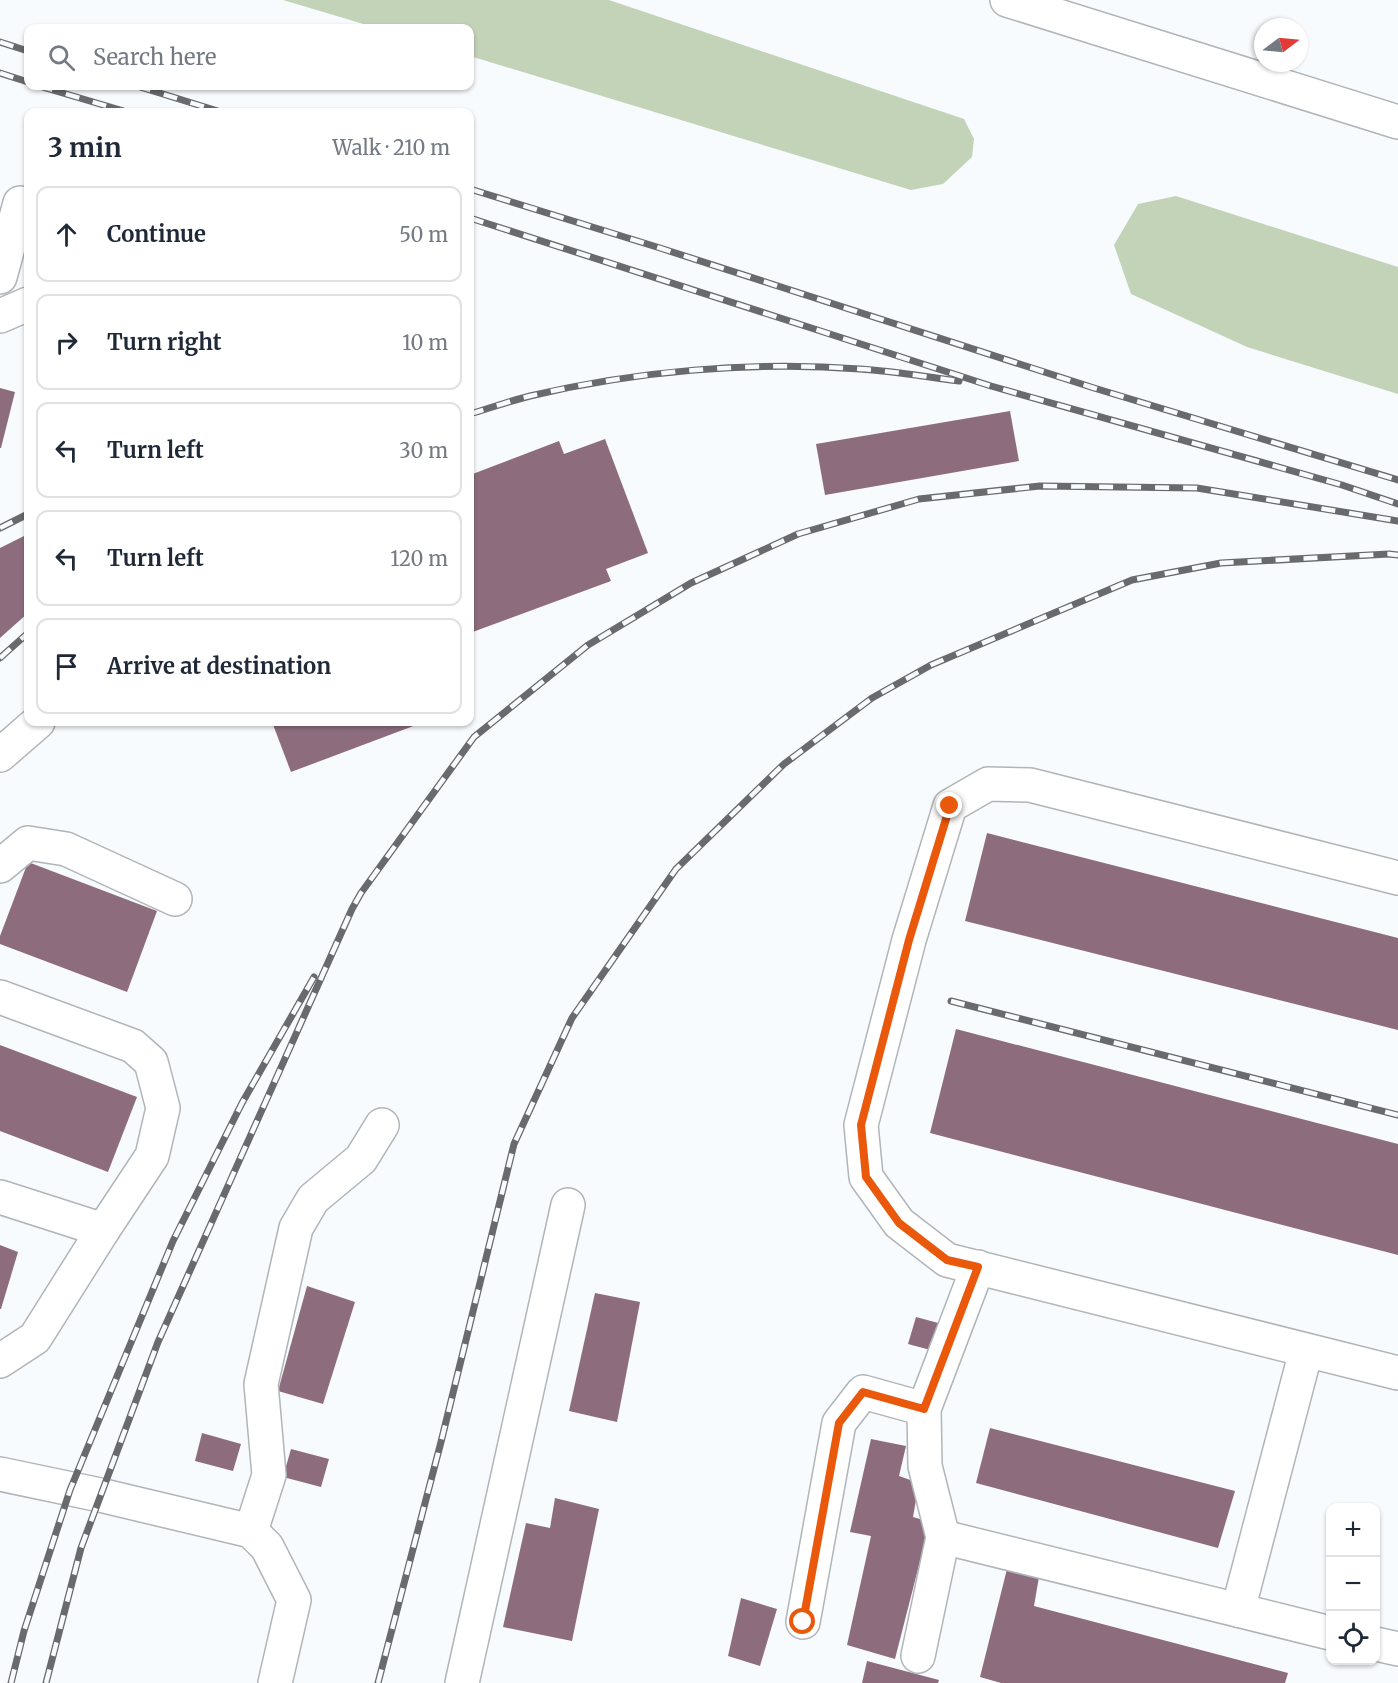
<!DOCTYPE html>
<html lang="en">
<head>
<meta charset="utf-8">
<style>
	:root { --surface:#fff; --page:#f2f2f3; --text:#1f2937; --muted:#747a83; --line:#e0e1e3 }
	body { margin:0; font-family:Merriweather,serif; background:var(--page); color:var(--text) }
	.controls { position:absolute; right:18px; bottom:18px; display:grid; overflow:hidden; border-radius:12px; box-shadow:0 2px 4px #0004 }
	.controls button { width:54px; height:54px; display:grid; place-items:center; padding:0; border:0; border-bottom:2px solid var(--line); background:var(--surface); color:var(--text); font:30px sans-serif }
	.compass { position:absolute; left:1254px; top:18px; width:54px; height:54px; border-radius:50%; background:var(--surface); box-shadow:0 2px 4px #0004; rotate:74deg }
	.stop { position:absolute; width:18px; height:18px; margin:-14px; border:4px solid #ea580c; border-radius:50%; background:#fff }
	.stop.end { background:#ea580c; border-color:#fff; box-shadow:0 2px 6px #0008 }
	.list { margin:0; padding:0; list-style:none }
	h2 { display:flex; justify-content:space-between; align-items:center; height:78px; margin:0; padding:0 24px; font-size:26px }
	h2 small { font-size:20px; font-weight:400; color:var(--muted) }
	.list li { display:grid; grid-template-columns:39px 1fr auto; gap:18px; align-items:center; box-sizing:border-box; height:96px; margin:0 12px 12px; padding:0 12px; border:2px solid var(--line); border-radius:12px }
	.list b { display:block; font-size:22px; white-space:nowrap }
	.list em { font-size:20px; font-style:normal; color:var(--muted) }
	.icon { flex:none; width:33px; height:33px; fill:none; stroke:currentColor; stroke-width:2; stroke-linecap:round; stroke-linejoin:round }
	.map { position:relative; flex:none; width:1398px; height:1683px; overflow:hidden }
	.search { position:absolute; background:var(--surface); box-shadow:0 2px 4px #0004; left:24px; top:24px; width:450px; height:66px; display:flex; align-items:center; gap:15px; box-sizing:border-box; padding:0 21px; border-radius:12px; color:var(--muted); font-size:22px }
	.panel { position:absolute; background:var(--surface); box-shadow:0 2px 4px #0004; left:24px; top:108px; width:450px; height:618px; border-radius:12px }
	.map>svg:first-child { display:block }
	.green { fill:#c3d3b8 }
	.building { fill:#8d6d7d }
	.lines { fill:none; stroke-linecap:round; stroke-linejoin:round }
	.minor-casing { stroke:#b0b5b9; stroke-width:36 }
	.minor { stroke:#fff; stroke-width:33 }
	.rail-casing { stroke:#686a6c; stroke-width:7 }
	.rail { stroke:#f8fbfe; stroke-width:4.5; stroke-dasharray:14; stroke-linecap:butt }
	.route { stroke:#ea580c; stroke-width:8 }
</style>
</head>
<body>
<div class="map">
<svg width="1398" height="1683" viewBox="0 0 1398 1683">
	<rect width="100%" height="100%" fill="#f8fbfe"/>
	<g class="green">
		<polygon points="283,0 609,0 964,119 974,139 972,157 943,184 911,190 470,56 470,28 377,28"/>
		<polygon points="1176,196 1398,267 1398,394 1247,347 1131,294 1114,245 1138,204"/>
	</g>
	<g class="building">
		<polygon points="0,388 15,392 1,448 0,448"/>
		<polygon points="1010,411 1019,461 825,495 816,444"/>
		<polygon points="605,439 648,553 606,569 611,581 470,633 470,475 559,441 564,454"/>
		<polygon points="28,534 28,613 0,638 0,548"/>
		<polygon points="272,722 424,722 291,772"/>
		<polygon points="987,833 1398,938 1398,1030 965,921"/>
		<polygon points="28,862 157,911 127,992 0,944 0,936"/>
		<polygon points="956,1029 1398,1144 1398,1255 930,1133"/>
		<polygon points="0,1045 137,1097 108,1172 0,1131"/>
		<polygon points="0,1245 18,1252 1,1309 0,1309"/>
		<polygon points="307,1286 355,1302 323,1404 278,1391"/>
		<polygon points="595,1293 640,1302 617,1422 569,1411"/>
		<polygon points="916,1317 942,1324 934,1351 908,1344"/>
		<polygon points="990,1428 1235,1491 1218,1548 976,1483"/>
		<polygon points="202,1433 241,1444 233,1471 195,1461"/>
		<polygon points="871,1439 906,1446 899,1476 919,1483 913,1517 930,1522 895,1659 847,1645 871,1536 850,1532"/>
		<polygon points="291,1449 329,1459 321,1487 283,1477"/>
		<polygon points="555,1498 599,1509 572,1641 503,1627 526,1523 550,1528"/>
		<polygon points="1009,1561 1040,1571 1034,1606 1288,1673 1285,1683 1001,1683 980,1677"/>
		<polygon points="741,1598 777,1609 760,1666 728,1656"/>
		<polygon points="867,1661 939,1680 938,1683 862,1683"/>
	</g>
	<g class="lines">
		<g class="minor-casing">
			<g id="minor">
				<polyline points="1007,0 1398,122"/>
				<polyline points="0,277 20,203"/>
				<polyline points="0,316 28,304"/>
				<polyline points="0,755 38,722"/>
				<polyline points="0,866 28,843 66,849 175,899"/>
				<polyline points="1398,878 1030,785 988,784 950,806 909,940 861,1125 866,1177 899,1223 947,1260 1398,1373"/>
				<polyline points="0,997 133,1046 151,1062 163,1108 152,1156 103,1230 35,1338 0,1361"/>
				<polyline points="0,1197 103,1230"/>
				<polyline points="0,1474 100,1495 251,1531 267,1547 294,1600 275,1683"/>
				<polyline points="251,1531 269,1475 261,1384 296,1228 313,1199 361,1159 382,1125"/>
				<polyline points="943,1537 1330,1633"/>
				<polyline points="1238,1610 1306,1351"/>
				<polyline points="803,1622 839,1423 863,1392 924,1409"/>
				<polyline points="1376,1644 1398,1649"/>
				<polyline points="918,1656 943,1537 925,1466 924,1409 978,1267"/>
				<polyline points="462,1683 568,1205"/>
			</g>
		</g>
		<use href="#minor" class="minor"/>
		<g class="rail-casing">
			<g id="rail">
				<polyline points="0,42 28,51"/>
				<polyline points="0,73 28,82"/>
				<polyline points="39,86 127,112"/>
				<polyline points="137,86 221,112"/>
				<polyline points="470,189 660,248 1094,388 1398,480"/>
				<polyline points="470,218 991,386 1342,485 1398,504"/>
				<path d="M470 414C490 408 510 401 530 396 636 371 751 361 860 369 893 371 926 377 959 381"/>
				<polyline points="0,528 28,514"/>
				<polyline points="0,658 28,633"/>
				<polyline points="951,1001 1398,1115"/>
				<polyline points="11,1683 24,1631 70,1490 173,1241 242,1103 314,977"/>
				<polyline points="46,1683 81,1548 158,1342 352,909 361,893 474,737 588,645 691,583 798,534 919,499 1040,486 1197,488 1398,521"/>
				<polyline points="378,1683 441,1442 514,1144 572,1018 676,869 784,764 872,698 931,665 1132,580 1221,563 1389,554 1398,555"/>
			</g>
		</g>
		<use href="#rail" class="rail"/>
	</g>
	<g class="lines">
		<polyline class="route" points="803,1622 839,1423 863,1392 924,1409 978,1267 947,1260 899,1223 866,1177 861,1125 909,940 950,806"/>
	</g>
</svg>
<div class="controls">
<button>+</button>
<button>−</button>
<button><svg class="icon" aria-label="locate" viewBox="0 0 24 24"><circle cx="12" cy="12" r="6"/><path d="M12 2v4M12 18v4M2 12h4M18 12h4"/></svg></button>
</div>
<svg class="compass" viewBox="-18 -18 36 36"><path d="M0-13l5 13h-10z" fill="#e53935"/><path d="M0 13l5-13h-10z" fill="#747a83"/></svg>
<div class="stop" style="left:803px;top:1622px"></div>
<div class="stop end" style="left:950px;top:806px"></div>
<div class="search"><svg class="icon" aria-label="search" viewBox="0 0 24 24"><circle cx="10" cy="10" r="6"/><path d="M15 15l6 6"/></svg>Search here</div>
<section class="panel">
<h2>3 min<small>Walk · 210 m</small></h2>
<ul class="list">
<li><svg class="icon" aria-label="ahead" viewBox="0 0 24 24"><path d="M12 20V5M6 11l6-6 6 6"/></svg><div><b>Continue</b></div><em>50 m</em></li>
<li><svg class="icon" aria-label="right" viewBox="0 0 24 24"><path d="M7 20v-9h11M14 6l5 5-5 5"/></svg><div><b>Turn right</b></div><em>10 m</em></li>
<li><svg class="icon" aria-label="left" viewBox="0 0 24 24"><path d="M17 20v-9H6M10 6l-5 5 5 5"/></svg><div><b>Turn left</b></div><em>30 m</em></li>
<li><svg class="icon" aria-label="left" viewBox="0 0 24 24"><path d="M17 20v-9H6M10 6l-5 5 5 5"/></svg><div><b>Turn left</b></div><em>120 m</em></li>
<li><svg class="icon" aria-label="arrive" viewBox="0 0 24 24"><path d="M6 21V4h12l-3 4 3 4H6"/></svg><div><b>Arrive at destination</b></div></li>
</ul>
</section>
</div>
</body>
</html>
